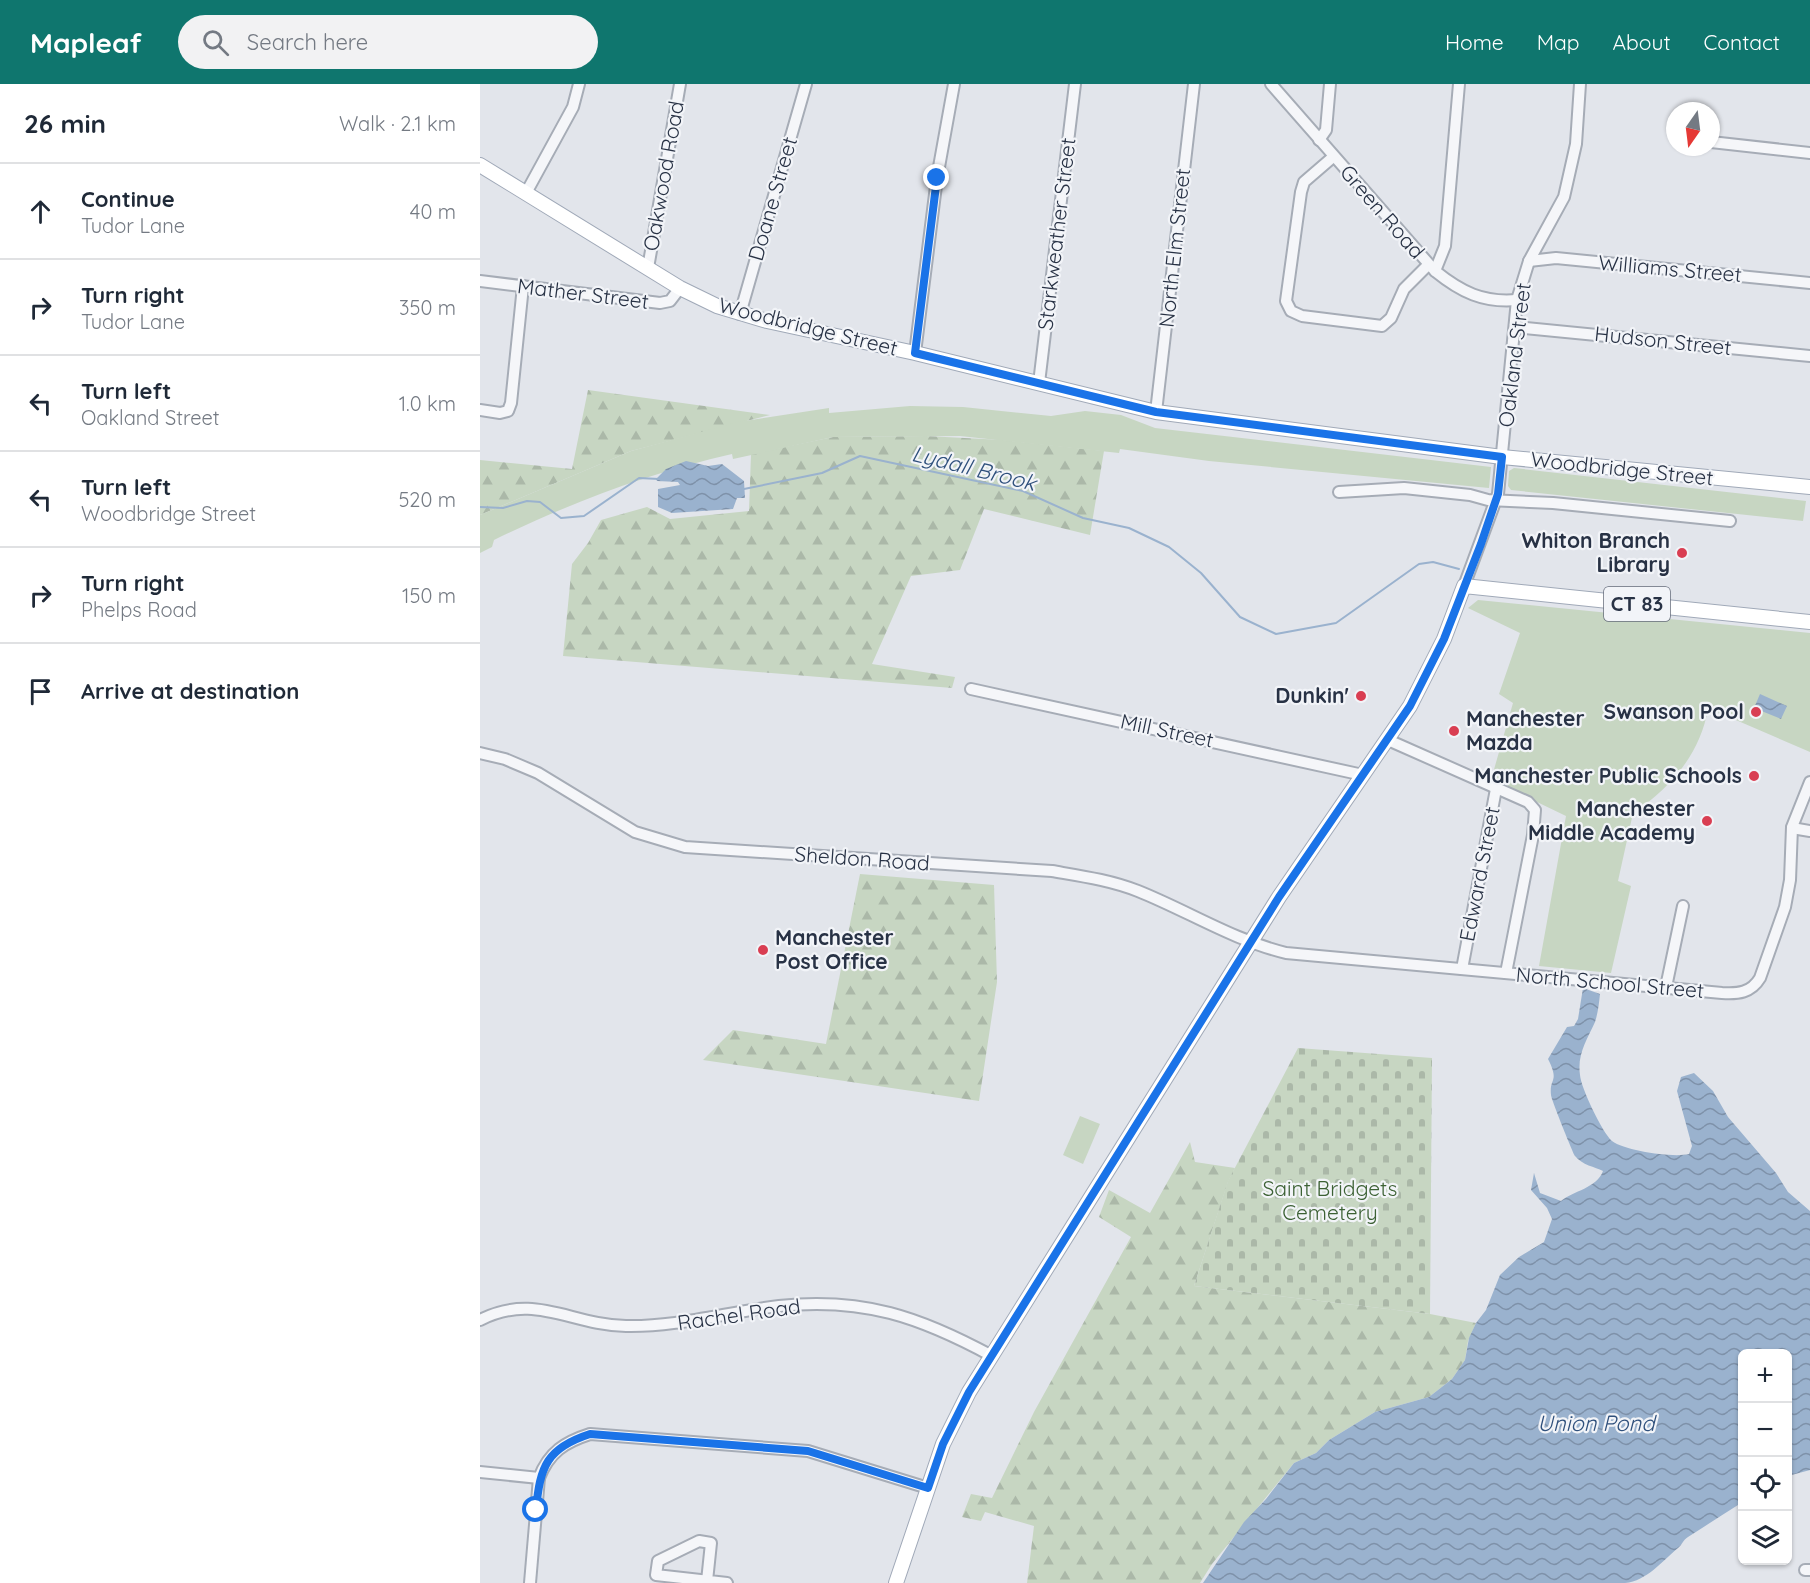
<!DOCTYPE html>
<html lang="en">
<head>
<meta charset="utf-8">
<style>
	:root { --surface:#fff; --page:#f2f2f3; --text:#1f2937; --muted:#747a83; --line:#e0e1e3; --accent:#0f766e }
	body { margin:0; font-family:Quicksand,sans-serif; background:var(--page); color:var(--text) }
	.controls { position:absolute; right:18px; bottom:18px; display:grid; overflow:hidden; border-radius:9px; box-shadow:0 2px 4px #0004 }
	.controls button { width:54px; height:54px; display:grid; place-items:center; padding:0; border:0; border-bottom:2px solid var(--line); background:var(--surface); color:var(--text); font:30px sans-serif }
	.compass { position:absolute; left:1186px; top:18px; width:54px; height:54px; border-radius:50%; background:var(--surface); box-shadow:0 2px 4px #0004; rotate:194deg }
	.stop { position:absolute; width:18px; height:18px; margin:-14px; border:4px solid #1a73e8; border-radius:50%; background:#fff }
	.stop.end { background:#1a73e8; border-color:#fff; box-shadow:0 2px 6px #0008 }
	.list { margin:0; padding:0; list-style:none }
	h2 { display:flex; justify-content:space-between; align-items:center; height:78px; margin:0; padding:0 24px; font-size:26px }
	h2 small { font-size:20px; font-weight:400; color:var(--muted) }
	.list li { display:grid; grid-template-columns:39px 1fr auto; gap:18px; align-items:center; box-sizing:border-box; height:96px; padding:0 24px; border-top:2px solid var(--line) }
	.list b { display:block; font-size:22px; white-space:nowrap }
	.list p { margin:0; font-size:20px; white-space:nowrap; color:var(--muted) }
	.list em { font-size:20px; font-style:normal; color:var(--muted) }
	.icon { flex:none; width:33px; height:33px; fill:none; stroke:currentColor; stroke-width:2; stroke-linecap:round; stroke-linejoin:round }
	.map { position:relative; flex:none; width:1330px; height:1499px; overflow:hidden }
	header { display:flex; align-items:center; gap:36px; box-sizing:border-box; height:84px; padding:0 30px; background:var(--accent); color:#fff }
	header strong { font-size:28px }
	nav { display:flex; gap:33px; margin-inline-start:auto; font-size:21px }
	.search { width:420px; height:54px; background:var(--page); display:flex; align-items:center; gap:15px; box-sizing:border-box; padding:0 21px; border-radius:33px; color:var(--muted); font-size:22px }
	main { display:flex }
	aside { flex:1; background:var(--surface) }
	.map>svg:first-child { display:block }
	.forest { fill:url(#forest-firs) }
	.cemetery { fill:url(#cemetery-stones) }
	.green { fill:#c7d6c2 }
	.water { fill:url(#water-waves) }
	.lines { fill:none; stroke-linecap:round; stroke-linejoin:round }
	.stream { stroke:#9ab2ce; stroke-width:2 }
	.minor-casing { stroke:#a6acb6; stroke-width:14 }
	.major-casing { stroke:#a0a9b8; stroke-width:16 }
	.minor { stroke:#f5f6f9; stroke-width:10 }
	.major { stroke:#fff; stroke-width:14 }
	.route { stroke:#1a73e8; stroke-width:8 }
	.poi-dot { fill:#d93e52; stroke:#f2f4f8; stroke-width:2 }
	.labels { text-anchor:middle; stroke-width:4.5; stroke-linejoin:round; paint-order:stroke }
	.shield { fill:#f2f4f8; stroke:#656c7b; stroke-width:1.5 }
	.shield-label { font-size:20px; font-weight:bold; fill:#283245 }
	.street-label { font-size:21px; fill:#283245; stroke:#f2f4f8 }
	.poi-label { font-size:21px; font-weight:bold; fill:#283245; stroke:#f2f4f8; text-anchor:end }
	.park-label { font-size:21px; fill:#3c6134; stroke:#f2f4f8 }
	.water-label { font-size:22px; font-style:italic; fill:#2f507c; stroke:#f2f4f8 }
</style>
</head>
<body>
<header>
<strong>Mapleaf</strong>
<div class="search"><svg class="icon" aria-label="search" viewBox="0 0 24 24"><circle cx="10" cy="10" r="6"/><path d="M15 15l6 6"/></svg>Search here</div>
<nav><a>Home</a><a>Map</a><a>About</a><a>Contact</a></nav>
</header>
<main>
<aside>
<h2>26 min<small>Walk · 2.1 km</small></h2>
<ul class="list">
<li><svg class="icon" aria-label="ahead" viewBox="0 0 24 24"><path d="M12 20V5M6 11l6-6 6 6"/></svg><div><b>Continue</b><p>Tudor Lane</p></div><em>40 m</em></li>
<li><svg class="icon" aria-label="right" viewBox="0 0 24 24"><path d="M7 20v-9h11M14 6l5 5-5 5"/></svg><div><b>Turn right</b><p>Tudor Lane</p></div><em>350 m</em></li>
<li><svg class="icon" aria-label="left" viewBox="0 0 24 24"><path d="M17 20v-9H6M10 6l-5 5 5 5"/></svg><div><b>Turn left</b><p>Oakland Street</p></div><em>1.0 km</em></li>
<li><svg class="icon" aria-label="left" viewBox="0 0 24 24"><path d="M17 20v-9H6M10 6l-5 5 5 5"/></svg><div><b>Turn left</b><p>Woodbridge Street</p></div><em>520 m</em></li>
<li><svg class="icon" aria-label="right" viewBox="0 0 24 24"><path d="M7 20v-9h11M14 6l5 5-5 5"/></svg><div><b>Turn right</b><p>Phelps Road</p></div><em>150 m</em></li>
<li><svg class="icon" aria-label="arrive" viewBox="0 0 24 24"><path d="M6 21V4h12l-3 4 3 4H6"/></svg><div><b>Arrive at destination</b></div></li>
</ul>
</aside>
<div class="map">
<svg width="1330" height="1499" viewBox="0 0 1330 1499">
	<defs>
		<pattern id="forest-firs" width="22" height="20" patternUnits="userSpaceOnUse" patternTransform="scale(1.5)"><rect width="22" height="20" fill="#c7d6c2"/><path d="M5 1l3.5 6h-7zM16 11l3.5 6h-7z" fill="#abb8a8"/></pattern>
		<pattern id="cemetery-stones" width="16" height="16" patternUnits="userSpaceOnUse" patternTransform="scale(1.5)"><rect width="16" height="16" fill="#c7d6c2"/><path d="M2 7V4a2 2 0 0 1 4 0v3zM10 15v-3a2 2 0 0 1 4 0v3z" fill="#abb8a8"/></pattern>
		<pattern id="water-waves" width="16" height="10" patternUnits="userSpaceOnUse" patternTransform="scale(1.5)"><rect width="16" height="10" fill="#9ab2ce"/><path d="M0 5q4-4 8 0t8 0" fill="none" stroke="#7e91a9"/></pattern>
	</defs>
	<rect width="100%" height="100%" fill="#e2e5eb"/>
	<g class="forest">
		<polygon points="108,306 290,331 151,367 0,431 0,376 92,385"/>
		<polygon points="446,352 523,356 624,367 610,451 504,425 480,486 431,492 392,580 475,593 472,604 83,572 92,480 108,459 121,436 167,423 190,435 269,427 271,370 353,353"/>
		<polygon points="380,790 514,801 517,898 499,1017 223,976 253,946 346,960"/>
		<polygon points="710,1058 715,1078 755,1084 748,1098 714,1202 950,1230 996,1239 988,1257 985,1276 972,1295 949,1313 895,1328 849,1356 836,1369 814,1379 732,1480 720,1499 547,1499 554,1442 505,1428 501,1437 482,1433 491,1410 512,1414 554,1328 651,1153 619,1133 629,1106 670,1129"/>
	</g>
	<polygon class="cemetery" points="818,964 952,974 950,1230 714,1202 748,1097"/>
	<g class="green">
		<path d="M430 322 483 323 571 332 605 327 641 331 675 344 1011 383 1009 404 729 377 640 365 639 369 480 352 353 353 253 375 252 370C169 389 90 419 14 456L12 463 0 469V431L151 367 258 338 349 324V329Z"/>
		<polygon points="1034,384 1326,417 1323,437 1031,406 1028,402 1029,387"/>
		<path d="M998 516 1330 549V668L1228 624C1221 669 1190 705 1153 729L1138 797 1151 802 1131 889 1059 882 1086 732 1011 696 1033 619 1019 610 1040 549 988 524Z"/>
		<polygon points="600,1032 620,1040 603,1080 583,1071"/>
	</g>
	<g class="water">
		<polygon points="206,377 228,382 242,380 264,397 265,414 257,414 253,425 192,429 178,423 178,405 200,401 198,398 177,397 176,395 186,385"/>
		<polygon points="1280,610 1307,622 1301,635 1274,624"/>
		<path d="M1103 904 1120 910C1119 919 1118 929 1115 938 1107 956 1097 970 1100 991 1101 1004 1122 1048 1132 1057 1145 1067 1194 1074 1209 1070L1212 1062 1197 1007 1201 993 1214 989 1233 1007 1248 1033 1296 1089 1308 1108 1330 1127V1386L1308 1392V1270H1262V1422L1258 1421C1241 1432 1225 1442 1208 1453 1203 1456 1202 1461 1198 1464 1182 1477 1167 1497 1145 1499H723L764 1438 786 1415 814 1379 836 1369 849 1356 895 1328 949 1313 972 1295 985 1276 989 1254 996 1239 1006 1226 1020 1191 1039 1173 1064 1158 1072 1135 1067 1124 1051 1106 1054 1089 1060 1109 1081 1117C1093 1107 1117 1104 1123 1087 1115 1083 1102 1081 1095 1072 1093 1069 1071 1015 1071 1011 1069 993 1080 999 1068 975L1087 943 1094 942 1098 935Z"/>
	</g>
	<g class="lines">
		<g class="stream">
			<polyline points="264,405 342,389 380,372 543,407 603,434 649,444 689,463 721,489 760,533 796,550 856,539 939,480 953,478 979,485"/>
			<polyline points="0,423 23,424 47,417 60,418 81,434 104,432 159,394 179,395"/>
		</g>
		<g class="minor-casing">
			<g id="minor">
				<path d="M791 0 955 187C981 208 1003 219 1037 216"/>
				<polyline points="839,56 846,46 850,0"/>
				<polyline points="1231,58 1330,69"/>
				<polyline points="853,73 824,98 821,108 806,217 811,227 822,232 902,242 911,234 924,205 948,181"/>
				<polyline points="46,109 93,23 99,0"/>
				<polyline points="1049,177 1076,174 1330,199"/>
				<polyline points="168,184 200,0"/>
				<polyline points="955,187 965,162 979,0"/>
				<polyline points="0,197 180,219 190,217 200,204"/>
				<polyline points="260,230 326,0"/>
				<polyline points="1035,243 1330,272"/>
				<polyline points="435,269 457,94 474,0"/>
				<polyline points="559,299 595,0"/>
				<polyline points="0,326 20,329 28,327 31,319 43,202"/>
				<polyline points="676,328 714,0"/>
				<polyline points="859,408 924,404 990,411 1008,416 1073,419 1250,437"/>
				<polyline points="984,502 1018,410 1037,216 1049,177 1084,113 1096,60 1100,0"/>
				<polyline points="491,605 883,691"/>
				<polyline points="908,656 1048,718 1055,726 1053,751 1026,889"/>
				<path d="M0 669 25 675 58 689 155 748 205 763 572 787C601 792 630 796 658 807 708 827 753 856 806 869L1242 909C1258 910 1271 909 1280 894L1305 823 1310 796 1312 743 1330 698"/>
				<polyline points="1312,744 1330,747"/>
				<polyline points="982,885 1016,705"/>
				<polyline points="1186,903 1203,822"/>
				<path d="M0 1236C55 1208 90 1241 146 1242 199 1243 247 1228 299 1222 383 1213 440 1233 512 1272"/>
				<path d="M0 1388 59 1394C69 1368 85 1358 110 1350L328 1367 448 1404"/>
				<polyline points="1325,1486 1330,1486"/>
				<polyline points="227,1497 231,1459 219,1457 178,1477 176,1491 247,1499"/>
				<polyline points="50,1499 59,1394"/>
			</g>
		</g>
		<g class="major-casing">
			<g id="major">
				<polyline points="0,81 200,204 237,222 287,237 435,269 676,328 1022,373 1330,403"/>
				<polyline points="416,1499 463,1360 489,1308 799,813 930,622 964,555 984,502 1330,538"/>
			</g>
		</g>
		<use href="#minor" class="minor"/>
		<use href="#major" class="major"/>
	</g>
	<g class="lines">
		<path class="route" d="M56 1426C60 1382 67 1364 110 1350L328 1367 448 1404 463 1360 489 1308 799 813 930 622 964 555 1001 460 1018 410 1022 373 676 328 435 269 457 94"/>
	</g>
	<g class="poi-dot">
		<circle cx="1202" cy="469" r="6"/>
		<circle cx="881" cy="612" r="6"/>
		<circle cx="1276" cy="628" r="6"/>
		<circle cx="974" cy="647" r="6"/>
		<circle cx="1274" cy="692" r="6"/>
		<circle cx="1227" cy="737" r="6"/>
		<circle cx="283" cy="866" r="6"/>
	</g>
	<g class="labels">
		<rect class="shield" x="1124" y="503" width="66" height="34" rx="4.5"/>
		<g class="shield-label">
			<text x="1157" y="527">CT 83</text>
		</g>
		<g class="street-label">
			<text transform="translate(184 92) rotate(-80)" y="7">Oakwood Road</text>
			<text transform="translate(293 115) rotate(-74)" y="7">Doane Street</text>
			<text transform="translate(902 128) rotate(49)" y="7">Green Road</text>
			<text transform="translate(577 150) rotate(-83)" y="7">Starkweather Street</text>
			<text transform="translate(695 164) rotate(-84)" y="7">North Elm Street</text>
			<text transform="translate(1190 185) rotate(5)" y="7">Williams Street</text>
			<text transform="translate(103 210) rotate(7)" y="7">Mather Street</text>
			<text transform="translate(328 243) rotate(14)" y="7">Woodbridge Street</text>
			<text transform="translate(1183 257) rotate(6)" y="7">Hudson Street</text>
			<text transform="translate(1035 271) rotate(-83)" y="7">Oakland Street</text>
			<text transform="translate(1142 385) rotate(6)" y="7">Woodbridge Street</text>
			<text transform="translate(687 647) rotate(12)" y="7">Mill Street</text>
			<text transform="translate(382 775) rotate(4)" y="7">Sheldon Road</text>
			<text transform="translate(1000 790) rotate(-79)" y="7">Edward Street</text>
			<text transform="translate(1130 899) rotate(5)" y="7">North School Street</text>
			<text transform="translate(259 1231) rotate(-8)" y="7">Rachel Road</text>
		</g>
		<g class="poi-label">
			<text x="1190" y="464">Whiton Branch<tspan x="1190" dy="24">Library</tspan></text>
			<text x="869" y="619">Dunkin'</text>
			<text x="1264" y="635">Swanson Pool</text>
			<text x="986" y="642" text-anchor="start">Manchester<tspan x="986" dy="24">Mazda</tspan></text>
			<text x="1262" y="699">Manchester Public Schools</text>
			<text x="1215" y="732">Manchester<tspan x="1215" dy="24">Middle Academy</tspan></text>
			<text x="295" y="861" text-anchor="start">Manchester<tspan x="295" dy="24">Post Office</tspan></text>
		</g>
		<g class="park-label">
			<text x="850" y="1112">Saint Bridgets<tspan x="850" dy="24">Cemetery</tspan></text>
		</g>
		<g class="water-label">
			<text transform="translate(494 384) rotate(14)" y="8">Lydall Brook</text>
			<text x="1116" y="1347">Union Pond</text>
		</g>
	</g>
</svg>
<div class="controls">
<button>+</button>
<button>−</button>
<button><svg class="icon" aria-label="locate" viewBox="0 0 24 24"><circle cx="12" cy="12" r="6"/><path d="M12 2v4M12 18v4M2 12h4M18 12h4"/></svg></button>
<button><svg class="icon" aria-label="layers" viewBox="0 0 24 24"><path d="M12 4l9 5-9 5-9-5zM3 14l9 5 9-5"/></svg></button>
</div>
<svg class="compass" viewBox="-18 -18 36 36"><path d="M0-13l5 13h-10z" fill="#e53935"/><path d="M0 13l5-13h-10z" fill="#747a83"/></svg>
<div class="stop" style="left:56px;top:1426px"></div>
<div class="stop end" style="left:457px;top:94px"></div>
</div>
</main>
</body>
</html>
